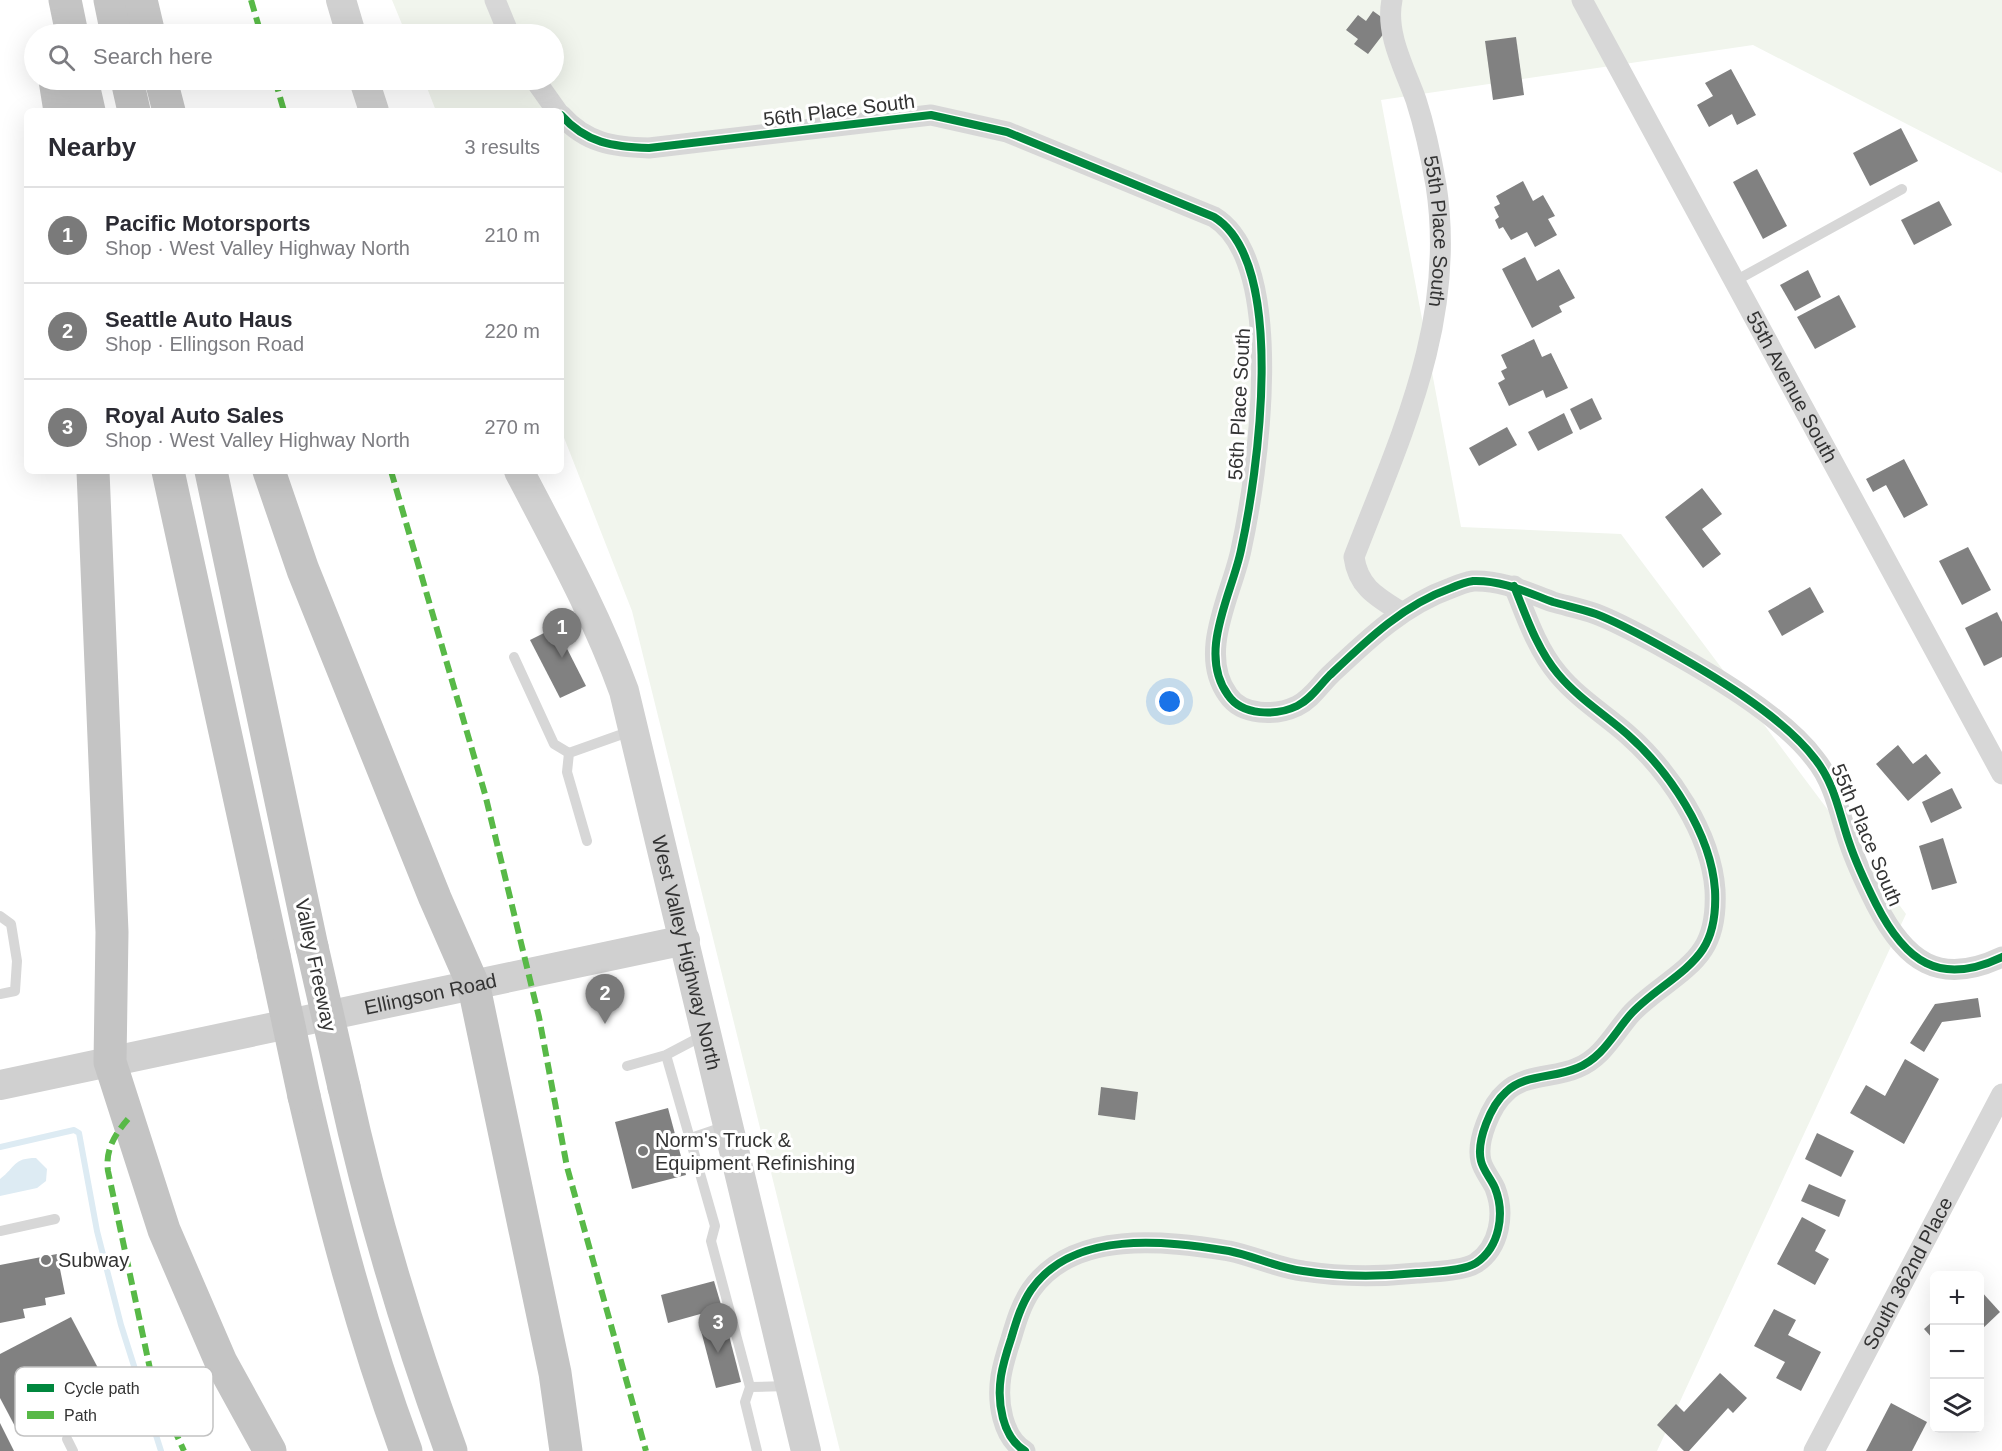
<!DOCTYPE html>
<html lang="en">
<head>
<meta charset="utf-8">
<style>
	:root { --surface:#fff; --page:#f2f2f3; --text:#2b2b33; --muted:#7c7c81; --line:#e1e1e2; --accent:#7a7a7a }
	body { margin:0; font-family:Helvetica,sans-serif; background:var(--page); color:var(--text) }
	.controls { position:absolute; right:18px; bottom:18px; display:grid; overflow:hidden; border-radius:9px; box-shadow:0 6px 24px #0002 }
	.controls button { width:54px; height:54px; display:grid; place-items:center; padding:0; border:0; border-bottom:2px solid var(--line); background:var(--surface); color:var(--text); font:30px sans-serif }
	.you { position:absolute; left:1170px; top:702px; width:21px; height:21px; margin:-15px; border:4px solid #fff; border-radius:50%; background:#1a73e8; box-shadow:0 0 0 9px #1a73e833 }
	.badge { display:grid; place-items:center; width:39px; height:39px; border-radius:50%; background:var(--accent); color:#fff; font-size:20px; font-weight:700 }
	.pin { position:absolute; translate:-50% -50px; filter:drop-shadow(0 2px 3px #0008) }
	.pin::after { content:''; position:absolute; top:32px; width:21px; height:18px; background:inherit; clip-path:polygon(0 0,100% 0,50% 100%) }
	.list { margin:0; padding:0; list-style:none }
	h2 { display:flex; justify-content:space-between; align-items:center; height:78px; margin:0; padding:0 24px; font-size:26px }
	h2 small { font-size:20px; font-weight:400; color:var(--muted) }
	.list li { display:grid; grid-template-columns:39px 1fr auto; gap:18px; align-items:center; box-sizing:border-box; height:96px; padding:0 24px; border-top:2px solid var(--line) }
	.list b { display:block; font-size:22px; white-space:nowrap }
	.list p { margin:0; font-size:20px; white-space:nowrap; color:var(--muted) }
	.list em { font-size:20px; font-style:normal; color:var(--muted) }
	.icon { flex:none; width:33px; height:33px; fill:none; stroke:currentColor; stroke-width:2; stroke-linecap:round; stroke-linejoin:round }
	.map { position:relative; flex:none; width:2002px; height:1451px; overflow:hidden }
	.search { position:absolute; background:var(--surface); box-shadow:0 6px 24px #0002; left:24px; top:24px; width:540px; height:66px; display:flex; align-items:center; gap:15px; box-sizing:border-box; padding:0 21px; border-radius:33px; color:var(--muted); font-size:22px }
	.panel { position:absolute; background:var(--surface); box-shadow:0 6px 24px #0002; left:24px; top:108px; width:540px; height:366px; border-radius:9px }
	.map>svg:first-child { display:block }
	.green { fill:#f1f5ed }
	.water { fill:#ddebf3 }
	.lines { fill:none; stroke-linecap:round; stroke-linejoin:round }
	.stream { stroke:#ddebf3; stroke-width:6 }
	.building { fill:#818181 }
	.lane { stroke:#d7d7d7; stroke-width:10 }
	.street { stroke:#d7d7d7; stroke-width:21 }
	.secondary { stroke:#d0d0d0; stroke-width:30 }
	.highway { stroke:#c4c4c4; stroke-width:33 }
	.highway-bridge { stroke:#c4c4c4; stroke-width:33 }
	.quiet { stroke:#58b947; stroke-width:6; stroke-dasharray:12 6; stroke-linecap:butt }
	.cycleway-casing { stroke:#fff; stroke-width:11 }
	.cycleway { stroke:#00873e; stroke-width:8 }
	.poi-dot { fill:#7a7a7a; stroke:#fff; stroke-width:2 }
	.labels { text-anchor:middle; stroke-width:6; stroke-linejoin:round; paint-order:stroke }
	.street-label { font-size:20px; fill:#333; stroke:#fff }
	.poi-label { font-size:20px; fill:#333; stroke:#fff; text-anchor:start }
	.key { fill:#fff; stroke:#c2c2c2; stroke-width:1.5 }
	.key-label { font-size:16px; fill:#333 }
</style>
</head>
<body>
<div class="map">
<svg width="2002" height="1451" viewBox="0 0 2002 1451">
	<rect width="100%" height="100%" fill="#fff"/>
	<polygon class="green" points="392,0 2002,0 2002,173 1753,45 1381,100 1461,527 1621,534 1906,914 1657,1451 840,1451 632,611 561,430 561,111 436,111 424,80 554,80 554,34 406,34"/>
	<path class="water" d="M36 1158 47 1169 46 1181 37 1188 0 1196V1179C16 1167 13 1158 36 1158Z"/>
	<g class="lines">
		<polyline class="stream" points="0,1147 74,1130 79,1133 97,1231 121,1325 161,1451"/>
	</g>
	<g class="building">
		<polygon points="1373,11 1391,24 1368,54 1354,44 1358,39 1346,30 1358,15 1366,21"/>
		<polygon points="1516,37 1524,95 1493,100 1485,41"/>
		<polygon points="1731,69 1756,115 1737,125 1732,114 1709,127 1697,105 1713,96 1705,83"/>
		<polygon points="1901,128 1918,161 1870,186 1853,153"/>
		<polygon points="1757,169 1787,226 1763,239 1733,182"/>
		<polygon points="1523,181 1533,201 1543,195 1555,216 1548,219 1557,235 1535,247 1527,232 1511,240 1503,227 1499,229 1495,220 1499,217 1494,207 1500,204 1496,196"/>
		<polygon points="1939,201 1952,225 1914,245 1901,220"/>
		<polygon points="1525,257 1537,281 1559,269 1575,298 1559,306 1562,312 1532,328 1502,269"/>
		<polygon points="1808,270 1821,297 1795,311 1780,285"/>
		<polygon points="1839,295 1856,327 1815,349 1797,317"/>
		<polygon points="1534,339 1542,357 1551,353 1568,388 1546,398 1543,390 1509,406 1498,383 1505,379 1501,371 1507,368 1501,355"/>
		<polygon points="1592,398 1602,419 1580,430 1570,409"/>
		<polygon points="1564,413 1573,433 1538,451 1528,432"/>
		<polygon points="1507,427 1517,445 1479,466 1469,448"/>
		<polygon points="1904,459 1928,505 1904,518 1886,485 1873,492 1866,479"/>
		<polygon points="1702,488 1722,514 1702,529 1721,554 1703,568 1665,517"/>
		<polygon points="1968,547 1991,590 1962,605 1939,561"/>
		<polygon points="1810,587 1824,612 1782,636 1768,611"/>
		<polygon points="1997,612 2002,622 2002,657 1984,666 1965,628"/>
		<polygon points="556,627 586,686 560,698 530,640"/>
		<polygon points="1898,745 1913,764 1926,754 1941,773 1908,801 1876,764"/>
		<polygon points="1952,788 1962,808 1931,823 1922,802"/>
		<polygon points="1943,838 1957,883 1932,890 1919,846"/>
		<polygon points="1978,998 1981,1017 1942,1022 1924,1052 1910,1043 1935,1004"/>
		<polygon points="1905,1059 1939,1079 1904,1144 1850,1113 1866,1085 1885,1096"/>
		<polygon points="1101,1087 1138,1092 1135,1120 1098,1115"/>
		<polygon points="668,1108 686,1175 632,1189 615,1122"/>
		<polygon points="1817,1133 1854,1151 1841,1177 1805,1159"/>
		<polygon points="1809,1184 1846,1200 1839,1217 1801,1201"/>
		<polygon points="1802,1217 1826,1230 1815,1251 1829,1259 1815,1285 1777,1264"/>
		<polygon points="57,1254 65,1294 45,1298 46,1305 23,1309 25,1318 0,1323 0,1265"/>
		<polygon points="714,1281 722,1308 668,1323 661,1295"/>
		<polygon points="1980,1290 2000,1312 1980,1331"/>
		<polygon points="1774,1309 1796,1320 1788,1335 1821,1352 1801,1391 1776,1378 1785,1362 1754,1346"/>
		<polygon points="71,1317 107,1385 18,1432 0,1398 0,1354"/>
		<polygon points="725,1320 741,1382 716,1388 700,1327"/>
		<polygon points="1934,1320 1934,1340 1924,1329"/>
		<polygon points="1720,1373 1747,1398 1733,1413 1728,1408 1689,1451 1684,1451 1657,1425 1676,1404 1684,1412"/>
		<polygon points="1891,1403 1927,1422 1912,1451 1866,1451"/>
		<polygon points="0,1423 14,1451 0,1451"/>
	</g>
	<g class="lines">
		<g class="lane">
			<polyline points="1735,281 1902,189"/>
			<polyline points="514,657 554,744 569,753"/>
			<polyline points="587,841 567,772 569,753 631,731"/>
			<polyline points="0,916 11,924 17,961 15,991 0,994"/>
			<polyline points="666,1055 715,1226 711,1241 750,1387 745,1402 757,1451"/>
			<polyline points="627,1066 666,1055 704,1035"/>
			<polyline points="691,1138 726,1126"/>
			<polyline points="0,1231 55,1219"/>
			<polyline points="750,1387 788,1386"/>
			<polyline points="67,1439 73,1451"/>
		</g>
		<g class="street">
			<polyline points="495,0 509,34"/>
			<path id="s1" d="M1392 0C1385 34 1405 69 1416 100 1425 128 1431 156 1436 185 1457 320 1401 435 1354 557 1358 587 1377 597 1401 612"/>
			<path id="s2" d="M1582 0 2002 774"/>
			<polyline points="535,80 557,111"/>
			<path d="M561 115C586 143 613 147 649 148L931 115 1007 132 1214 217C1289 263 1257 477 1241 550 1232 594 1197 653 1228 695 1242 716 1276 716 1297 706 1311 699 1319 686 1330 675 1367 640 1403 605 1451 588 1458 585 1466 582 1473 581 1502 580 1526 592 1553 602 1567 606 1582 609 1596 614 1617 622 1637 633 1657 644 1706 671 1782 715 1815 759 1835 784 1839 813 1849 842 1856 863 1866 884 1876 904 1905 961 1939 987 2002 957"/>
			<path d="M1025 1451C1002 1437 997 1402 1001 1376 1003 1364 1007 1351 1011 1339 1016 1322 1021 1305 1031 1290 1073 1229 1166 1241 1229 1251 1254 1256 1278 1268 1303 1271 1341 1277 1378 1277 1417 1273 1432 1272 1464 1271 1476 1263 1500 1247 1505 1213 1495 1188 1491 1179 1483 1170 1481 1161 1476 1141 1491 1105 1506 1092 1524 1074 1555 1078 1577 1068 1602 1058 1613 1035 1630 1015 1650 992 1687 974 1703 949 1714 932 1716 910 1715 890 1711 833 1669 771 1627 734 1604 714 1578 698 1558 674 1537 649 1526 616 1514 586"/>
			<path id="s3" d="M1814 1451 2002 1094"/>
		</g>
		<g class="secondary">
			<polyline points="341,0 351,34"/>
			<polyline points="364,80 374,111"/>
			<path id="s4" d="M519 471C557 544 596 614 624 691L806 1451"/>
			<path id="s5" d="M0 1085 685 940"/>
		</g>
		<g class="highway">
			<polyline points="65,0 72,34"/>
			<polyline points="110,0 117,34"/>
			<polyline points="141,0 149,34"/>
			<polyline points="55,80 60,111"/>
			<polyline points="82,80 89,111"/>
			<polyline points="127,80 134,111"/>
			<polyline points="161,80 169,111"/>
			<polyline points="93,471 112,932 110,1062 164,1230 221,1362 270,1451"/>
			<polyline points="168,471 274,956"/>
			<polyline points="211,471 312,947"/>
			<polyline points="269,471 303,570 435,898 474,987 555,1373 566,1451"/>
			<path d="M344 1087C371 1210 408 1333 451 1451"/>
			<path d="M304 1096C332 1217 363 1335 406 1451"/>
		</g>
		<g class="highway-bridge">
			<polyline points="312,947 344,1087"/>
			<polyline points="274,956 304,1096"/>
		</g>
		<g class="quiet">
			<polyline points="251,0 261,34"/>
			<polyline points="275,80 284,111"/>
			<polyline points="391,471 485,794 539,1017 567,1167 646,1451"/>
			<path d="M128 1119C115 1134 105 1150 108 1171L153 1383 184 1451"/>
		</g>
		<g class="cycleway-casing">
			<g id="cycleway">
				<path d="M561 115C586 143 613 147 649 148L931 115 1007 132 1214 217C1289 263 1257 477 1241 550 1232 594 1197 653 1228 695 1242 716 1276 716 1297 706 1311 699 1319 686 1330 675 1367 640 1403 605 1451 588 1458 585 1466 582 1473 581 1502 580 1526 592 1553 602 1567 606 1582 609 1596 614 1617 622 1637 633 1657 644 1706 671 1782 715 1815 759 1835 784 1839 813 1849 842 1856 863 1866 884 1876 904 1905 961 1939 987 2002 957"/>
				<path d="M1025 1451C1002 1437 997 1402 1001 1376 1003 1364 1007 1351 1011 1339 1016 1322 1021 1305 1031 1290 1073 1229 1166 1241 1229 1251 1254 1256 1278 1268 1303 1271 1341 1277 1378 1277 1417 1273 1432 1272 1464 1271 1476 1263 1500 1247 1505 1213 1495 1188 1491 1179 1483 1170 1481 1161 1476 1141 1491 1105 1506 1092 1524 1074 1555 1078 1577 1068 1602 1058 1613 1035 1630 1015 1650 992 1687 974 1703 949 1714 932 1716 910 1715 890 1711 833 1669 771 1627 734 1604 714 1578 698 1558 674 1537 649 1526 616 1514 586"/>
			</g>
		</g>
		<use href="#cycleway" class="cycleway"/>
	</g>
	<g class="poi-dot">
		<circle cx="643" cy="1151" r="6"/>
		<circle cx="46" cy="1260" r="6"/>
	</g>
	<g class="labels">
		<g class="street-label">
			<text transform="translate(839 110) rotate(-7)" y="7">56th Place South</text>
			<text dy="7" stroke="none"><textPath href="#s1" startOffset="238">55th Place South</textPath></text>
			<text dy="7" stroke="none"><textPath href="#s2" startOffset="440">55th Avenue South</textPath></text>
			<text transform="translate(1239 404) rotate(-87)" y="7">56th Place South</text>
			<text transform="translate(1867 835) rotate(67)" y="7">55th Place South</text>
			<text dy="7" stroke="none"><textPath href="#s4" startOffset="513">West Valley Highway North</textPath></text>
			<text transform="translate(316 965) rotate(78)" y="7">Valley Freeway</text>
			<text dy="7" stroke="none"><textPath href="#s5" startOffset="440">Ellingson Road</textPath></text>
			<text dy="7" stroke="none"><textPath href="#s3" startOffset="201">South 362nd Place</textPath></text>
		</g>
		<g class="poi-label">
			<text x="655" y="1147">Norm's Truck &amp;<tspan x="655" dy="23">Equipment Refinishing</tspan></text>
			<text x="58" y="1267">Subway</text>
		</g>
	</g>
	<rect x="15" y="1367" width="198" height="69" rx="9" class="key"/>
	<rect x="27" y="1384" width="27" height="8" fill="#00873e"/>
	<rect x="27" y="1411" width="27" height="8" fill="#58b947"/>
	<g class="key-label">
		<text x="64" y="1394">Cycle path</text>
		<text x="64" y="1421">Path</text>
	</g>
</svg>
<div class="controls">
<button>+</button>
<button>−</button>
<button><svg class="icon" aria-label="layers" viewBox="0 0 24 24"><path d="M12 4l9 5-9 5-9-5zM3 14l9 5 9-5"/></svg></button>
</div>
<div class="you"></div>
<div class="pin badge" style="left:562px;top:658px">1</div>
<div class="pin badge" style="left:605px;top:1024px">2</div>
<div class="pin badge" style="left:718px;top:1353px">3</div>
<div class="search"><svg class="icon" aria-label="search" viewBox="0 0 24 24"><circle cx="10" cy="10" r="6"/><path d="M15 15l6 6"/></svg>Search here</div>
<section class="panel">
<h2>Nearby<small>3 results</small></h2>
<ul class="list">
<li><span class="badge">1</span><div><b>Pacific Motorsports</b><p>Shop · West Valley Highway North</p></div><em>210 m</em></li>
<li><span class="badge">2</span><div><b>Seattle Auto Haus</b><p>Shop · Ellingson Road</p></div><em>220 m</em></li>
<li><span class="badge">3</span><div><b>Royal Auto Sales</b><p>Shop · West Valley Highway North</p></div><em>270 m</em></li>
</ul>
</section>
</div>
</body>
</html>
